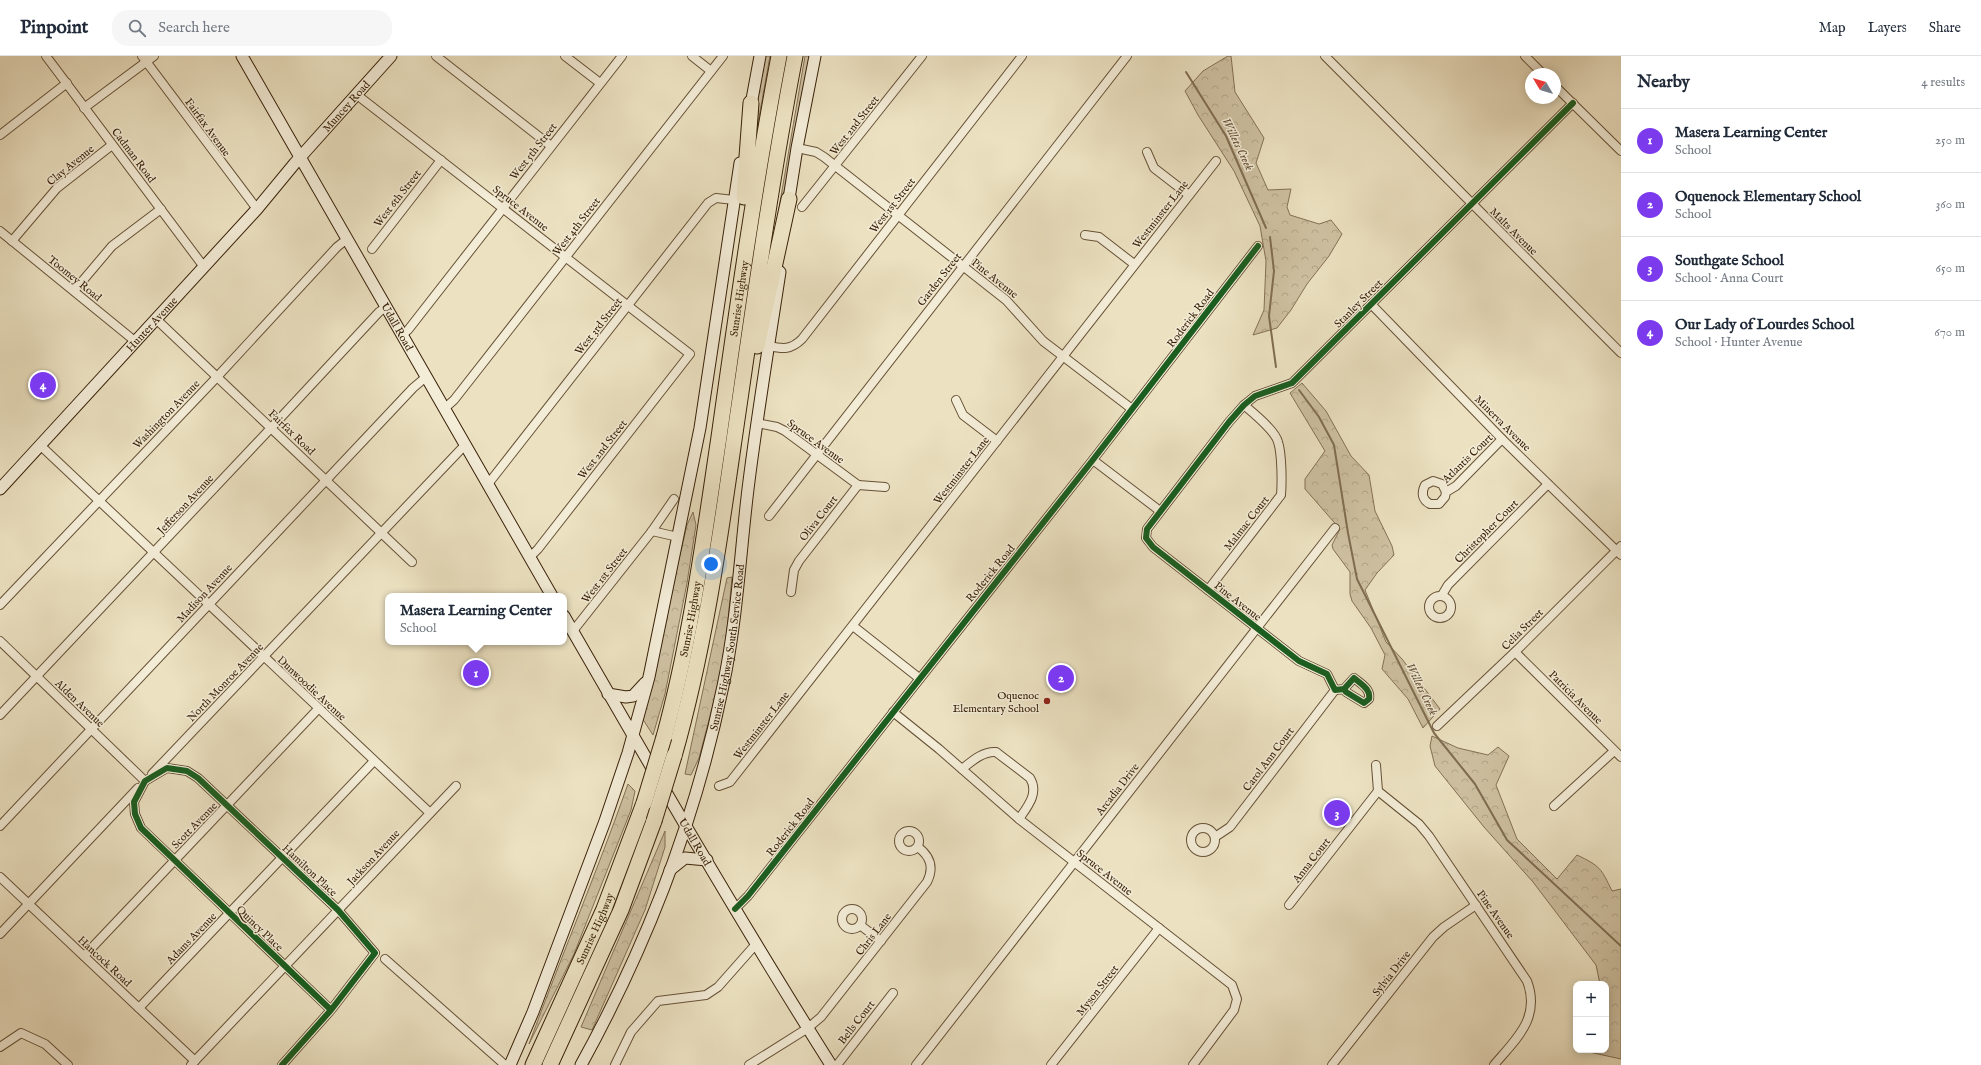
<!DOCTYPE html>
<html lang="en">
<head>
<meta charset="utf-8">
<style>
	:root { --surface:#fff; --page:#f6f6f7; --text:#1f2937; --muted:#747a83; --line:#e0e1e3; --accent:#7c3aed }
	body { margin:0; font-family:"IM FELL English",serif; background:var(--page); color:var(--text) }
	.controls { position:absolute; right:12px; bottom:12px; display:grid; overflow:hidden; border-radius:8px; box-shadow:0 2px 10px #0003 }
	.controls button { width:36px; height:36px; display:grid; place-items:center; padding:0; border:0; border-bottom:1px solid var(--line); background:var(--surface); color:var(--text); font:20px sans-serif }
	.compass { position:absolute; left:1525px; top:12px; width:36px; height:36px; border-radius:50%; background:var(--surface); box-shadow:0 2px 10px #0003; rotate:308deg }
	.you { position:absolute; left:711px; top:508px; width:14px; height:14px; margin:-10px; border:3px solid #fff; border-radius:50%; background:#1a73e8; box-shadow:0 0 0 6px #1a73e833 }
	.badge { display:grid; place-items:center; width:26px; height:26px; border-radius:50%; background:var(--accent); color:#fff; font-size:13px; font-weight:700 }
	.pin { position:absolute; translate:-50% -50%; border:2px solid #fff; box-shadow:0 1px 4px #0006 }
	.popup { position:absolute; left:385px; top:537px; width:182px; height:52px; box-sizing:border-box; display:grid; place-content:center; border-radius:8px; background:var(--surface); filter:drop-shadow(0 1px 3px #0005); font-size:13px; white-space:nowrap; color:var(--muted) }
	.popup b { font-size:15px; color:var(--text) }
	.popup::after { content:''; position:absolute; left:50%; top:100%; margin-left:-8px; border:8px solid transparent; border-top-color:var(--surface) }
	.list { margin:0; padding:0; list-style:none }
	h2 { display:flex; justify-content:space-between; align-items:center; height:52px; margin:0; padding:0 16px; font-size:17px }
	h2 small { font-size:13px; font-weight:400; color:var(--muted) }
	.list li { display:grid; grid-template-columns:26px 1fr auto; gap:12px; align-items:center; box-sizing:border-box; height:64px; padding:0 16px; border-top:1px solid var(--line) }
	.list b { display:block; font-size:15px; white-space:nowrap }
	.list p { margin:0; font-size:13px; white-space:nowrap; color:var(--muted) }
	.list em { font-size:13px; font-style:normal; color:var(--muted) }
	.icon { flex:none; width:22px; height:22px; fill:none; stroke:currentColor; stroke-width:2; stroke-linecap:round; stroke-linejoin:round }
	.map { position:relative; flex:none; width:1621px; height:1009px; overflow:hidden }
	header { display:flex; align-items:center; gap:24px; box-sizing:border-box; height:56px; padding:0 20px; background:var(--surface); border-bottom:1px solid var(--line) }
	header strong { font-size:19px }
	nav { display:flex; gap:22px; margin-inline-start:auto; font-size:14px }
	.search { width:280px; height:36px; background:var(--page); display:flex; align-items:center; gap:10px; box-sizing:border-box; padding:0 14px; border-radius:16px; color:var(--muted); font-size:15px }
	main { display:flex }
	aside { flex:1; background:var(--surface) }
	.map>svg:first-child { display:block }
	.grass { fill:url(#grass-tufts); stroke:#847155 }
	.forest { fill:url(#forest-crowns); stroke:#847155 }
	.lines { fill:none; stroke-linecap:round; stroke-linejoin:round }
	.stream { stroke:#806d52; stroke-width:2 }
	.street-casing { stroke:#665136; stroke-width:10 }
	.secondary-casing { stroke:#392108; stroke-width:13 }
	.highway-casing { stroke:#392108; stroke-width:17 }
	.street { stroke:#f3ecd7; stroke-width:8 }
	.secondary { stroke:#f3ecd7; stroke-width:11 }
	.highway { stroke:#ece2c2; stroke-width:15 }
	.highway-bridge-casing { stroke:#392108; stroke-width:17; stroke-linecap:butt }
	.highway-bridge { stroke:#ece2c2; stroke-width:15 }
	.cycleway-casing { stroke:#f3ecd7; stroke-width:8 }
	.cycleway { stroke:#1b5e20; stroke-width:6 }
	.poi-dot { fill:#8f2418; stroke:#f3ecd7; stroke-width:1.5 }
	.labels { text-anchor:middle; stroke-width:3; stroke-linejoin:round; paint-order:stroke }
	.street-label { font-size:11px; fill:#392108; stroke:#f3ecd7 }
	.poi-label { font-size:11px; fill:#392108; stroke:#f3ecd7; text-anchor:end }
	.water-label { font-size:12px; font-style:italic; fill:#624d33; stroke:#f3ecd7 }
</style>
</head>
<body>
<header>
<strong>Pinpoint</strong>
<div class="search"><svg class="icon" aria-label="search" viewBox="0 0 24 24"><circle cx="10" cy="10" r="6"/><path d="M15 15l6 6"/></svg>Search here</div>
<nav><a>Map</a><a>Layers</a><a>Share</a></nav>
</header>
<main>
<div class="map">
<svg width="1621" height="1009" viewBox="0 0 1621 1009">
	<defs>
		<pattern id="grass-tufts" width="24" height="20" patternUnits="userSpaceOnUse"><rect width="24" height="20" fill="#cec1a2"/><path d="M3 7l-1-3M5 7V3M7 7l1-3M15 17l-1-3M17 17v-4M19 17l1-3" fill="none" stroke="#b2a68a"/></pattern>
		<pattern id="forest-crowns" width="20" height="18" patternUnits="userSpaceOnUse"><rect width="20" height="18" fill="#cec1a2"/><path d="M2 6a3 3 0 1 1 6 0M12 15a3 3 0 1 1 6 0" fill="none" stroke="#b2a68a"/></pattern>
	</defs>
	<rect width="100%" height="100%" fill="#ece2c2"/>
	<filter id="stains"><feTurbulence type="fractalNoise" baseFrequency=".005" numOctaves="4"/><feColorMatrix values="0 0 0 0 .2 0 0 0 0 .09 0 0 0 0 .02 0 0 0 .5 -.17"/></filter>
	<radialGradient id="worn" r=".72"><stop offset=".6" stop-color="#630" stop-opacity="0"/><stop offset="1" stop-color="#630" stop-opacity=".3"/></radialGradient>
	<g class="grass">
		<polygon points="765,0 770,0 754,89 757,40"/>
		<polygon points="805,0 811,0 781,170 771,199"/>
	</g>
	<g class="forest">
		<polygon points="1228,0 1231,0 1235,36 1264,82 1256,107 1268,134 1291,133 1287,151 1290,159 1319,168 1331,164 1342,178 1329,200 1307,228 1291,254 1277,272 1253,279 1264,254 1266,205 1260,170 1234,115 1198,59 1185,35 1203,15"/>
		<polygon points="1302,327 1326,355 1351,400 1369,419 1375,455 1392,490 1394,499 1377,517 1365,534 1386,586 1402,603 1440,653 1423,672 1408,643 1382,613 1385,599 1371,572 1352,545 1350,538 1350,516 1333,493 1332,489 1340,473 1305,433 1305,423 1325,395 1290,337"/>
		<polygon points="693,456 696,469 687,527 665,638 653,679 642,662 687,469"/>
		<polygon points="732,521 724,607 699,702 691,719 685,718 727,522"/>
		<path d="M1432 680 1458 692 1488 699 1498 691 1509 700 1496 729 1517 783 1557 823 1577 799C1600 810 1601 812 1612 835L1621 833V1003L1580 994H1606V928H1600L1596 909 1533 826 1484 771 1435 710 1430 690Z"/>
		<path d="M628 728 635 735 631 754 574 898 529 988C561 901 597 816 628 728Z"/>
		<polygon points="665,775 665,791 645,854 592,974 581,971"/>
	</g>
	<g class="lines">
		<g class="stream">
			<polyline points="1186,16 1226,80 1266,172"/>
			<polyline points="1270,181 1274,215 1269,260 1276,311"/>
			<polyline points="1299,334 1319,361 1334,389 1348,477 1357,523 1434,677 1475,728 1507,784 1621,890"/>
		</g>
		<g class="street-casing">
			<g id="street">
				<polyline points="46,0 204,211"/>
				<polyline points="142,0 257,153"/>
				<polyline points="436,0 551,90"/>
				<polyline points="565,0 600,27"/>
				<polyline points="692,0 711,15"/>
				<polyline points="1325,0 1621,297"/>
				<polyline points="1525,0 1543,18"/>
				<polyline points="1555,30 1621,95"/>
				<polyline points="357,39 690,298 538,493 530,501"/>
				<polyline points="84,52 154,0"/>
				<polyline points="0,79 67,27"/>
				<polyline points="797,92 816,96 824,101 1006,244 1043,285 1132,353"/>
				<polyline points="1147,96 1154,112 1189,139"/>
				<polyline points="802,151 922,0"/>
				<polyline points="0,175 136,286"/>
				<polyline points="1085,179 1099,181 1134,208"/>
				<polyline points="12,185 57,132 112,89"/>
				<polyline points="372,193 441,104"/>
				<polyline points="74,235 112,190 161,153"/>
				<polyline points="1371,248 1502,383 1621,499"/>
				<polyline points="156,263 412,506"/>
				<polyline points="402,279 408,274 622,0"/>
				<path d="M769 290C783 293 791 294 802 283L1022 0"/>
				<polyline points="956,344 963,359 997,385"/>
				<polyline points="445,352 454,344 723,0"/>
				<polyline points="757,367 777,371 785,375 858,429"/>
				<polyline points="41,390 430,757"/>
				<polyline points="1093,404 1160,455"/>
				<polyline points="488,428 708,147 716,142 734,144"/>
				<polyline points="858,429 885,431"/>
				<path d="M1446 436 1442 428 1433 425 1425 429C1421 437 1422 444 1430 448H1439L1445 441 1446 436 1456 430 1502 383"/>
				<polyline points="769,460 1127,0"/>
				<polyline points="652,475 678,481"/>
				<path d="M1208 534 1281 439C1282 427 1282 398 1278 386 1275 374 1253 357 1244 349"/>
				<polyline points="791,536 794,514 799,505 858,429"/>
				<polyline points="1442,539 1448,529 1548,428"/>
				<circle cx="1440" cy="551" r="11"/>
				<polyline points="0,549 217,321 337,191 347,183"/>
				<polyline points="853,570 919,622"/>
				<polyline points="573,575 652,475 674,443"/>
				<polyline points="0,585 145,725"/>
				<polyline points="1515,596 1621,701"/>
				<path d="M1344 633 1354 622C1361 628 1371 633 1369 643L1364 647 1346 636 1344 633 1335 634 1327 618 1299 605 1153 491 1146 482 1147 473 1229 366 1244 349 1255 340 1292 327 1573 47"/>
				<polyline points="893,656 939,693 1019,763 1232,929 1237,943 1234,954 1193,1009"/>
				<polyline points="0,659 271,372 379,256 386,251"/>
				<polyline points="1437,670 1515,596 1621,490"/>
				<path d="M962 713C972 705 983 695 996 696L1030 722C1039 737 1028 750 1019 763"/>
				<polyline points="152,718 465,389"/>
				<polyline points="719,730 730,726 1216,105"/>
				<path d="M1378 735 1419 768 1429 780 1527 925C1541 962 1516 983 1494 1009"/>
				<polyline points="1554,750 1614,695"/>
				<polyline points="0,770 413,332 426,321"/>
				<circle cx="1203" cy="784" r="12"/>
				<circle cx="909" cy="785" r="10"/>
				<polyline points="1215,781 1230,771 1335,634"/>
				<polyline points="0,821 195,1005"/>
				<polyline points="1289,849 1378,735 1376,709"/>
				<polyline points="735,853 748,840 1092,405 1258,190"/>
				<circle cx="852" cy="863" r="10"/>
				<polyline points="860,869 881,885"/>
				<polyline points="0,878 138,732"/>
				<polyline points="84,900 318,653"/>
				<polyline points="385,903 505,1009"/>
				<polyline points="139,952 374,705"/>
				<polyline points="0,991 21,977 45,988 68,1009"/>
				<polyline points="191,1009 456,730"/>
				<polyline points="282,1009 331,954 375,897 338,854 198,722 187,715 167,712 145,725 134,746 135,758 141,772 331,954"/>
				<polyline points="615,1009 631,976 658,945 706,939 718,931 756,888"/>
				<path d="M749 1009 808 972 821 961 927 826C934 812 931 801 918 791"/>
				<polyline points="837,1009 893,937"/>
				<polyline points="916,1009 1335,472"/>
				<polyline points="1051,1009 1159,872"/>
				<polyline points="1332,1009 1433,881 1444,871 1476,849"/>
			</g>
		</g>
		<g class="secondary-casing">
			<g id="secondary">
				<path id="s1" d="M242 0 552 540"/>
				<polyline points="750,54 760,0"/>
				<polyline points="788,149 797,92 815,0"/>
				<path id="s2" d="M0 433 257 153 295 107 391 0"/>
				<path id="s3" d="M564 560C651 711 738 862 831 1009"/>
				<polyline points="608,638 626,641 633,640 645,627"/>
				<polyline points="670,814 685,802 707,804"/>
				<polyline points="510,1009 533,956 605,765 628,697 649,621 700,372 740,107"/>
				<path id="s4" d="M581 1009C646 891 696 762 723 630 737 565 740 499 748 433 757 360 769 288 780 216"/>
			</g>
		</g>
		<g class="highway-casing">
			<g id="highway">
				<polyline points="744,141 751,47"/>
				<polyline points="757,290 789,143"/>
				<path id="s5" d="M664 681C691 582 704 481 719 381 737 253 755 126 779 0"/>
				<path d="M674 700C703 598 718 496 733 391 752 261 770 130 795 0"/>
				<path id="s6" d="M533 1009 604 853 644 747"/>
				<polyline points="550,1009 621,854 654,765"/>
			</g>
		</g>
		<use href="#street" class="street"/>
		<use href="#secondary" class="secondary"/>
		<use href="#highway" class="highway"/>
		<g class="highway-bridge-casing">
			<g id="highway-bridge">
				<polyline points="644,747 664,681"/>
				<polyline points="654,765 674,700"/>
			</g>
		</g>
		<use href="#highway-bridge" class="highway-bridge"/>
		<g class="cycleway-casing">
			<g id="cycleway">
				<path d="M1344 633 1354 622C1361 628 1371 633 1369 643L1364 647 1346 636 1344 633 1335 634 1327 618 1299 605 1153 491 1146 482 1147 473 1229 366 1244 349 1255 340 1292 327 1573 47"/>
				<polyline points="735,853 748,840 1092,405 1258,190"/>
				<polyline points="282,1009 331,954 375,897 338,854 198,722 187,715 167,712 145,725 134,746 135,758 141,772 331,954"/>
			</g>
		</g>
		<use href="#cycleway" class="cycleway"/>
	</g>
	<circle class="poi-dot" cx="1047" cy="645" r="4"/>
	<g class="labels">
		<g class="street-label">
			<text dy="4" stroke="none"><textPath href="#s2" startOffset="516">Muncey Road</textPath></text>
			<text transform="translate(854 69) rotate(-52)" y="4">West 2nd Street</text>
			<text transform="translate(208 71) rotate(54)" y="4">Fairfax Avenue</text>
			<text transform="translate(533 95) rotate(-52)" y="4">West 5th Street</text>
			<text transform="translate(134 99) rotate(53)" y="4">Cadman Road</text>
			<text transform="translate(70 109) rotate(-39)" y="4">Clay Avenue</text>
			<text transform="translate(397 142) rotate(-52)" y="4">West 6th Street</text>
			<text transform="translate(892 149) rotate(-52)" y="4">West 1st Street</text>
			<text transform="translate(521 152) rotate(38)" y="4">Spruce Avenue</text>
			<text transform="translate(1160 158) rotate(-52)" y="4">Westminster Lane</text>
			<text transform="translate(576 170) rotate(-52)" y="4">West 4th Street</text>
			<text transform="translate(1514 175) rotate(45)" y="4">Malts Avenue</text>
			<text transform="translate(75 222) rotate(39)" y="4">Toomey Road</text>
			<text transform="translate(995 222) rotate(39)" y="4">Pine Avenue</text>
			<text transform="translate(939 223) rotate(-52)" y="4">Garden Street</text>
			<text dy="4" stroke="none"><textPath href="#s5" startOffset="445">Sunrise Highway</textPath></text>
			<text transform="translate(1358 247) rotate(-45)" y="4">Stanley Street</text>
			<text transform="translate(1190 262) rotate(-53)" y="4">Roderick Road</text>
			<text dy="4" stroke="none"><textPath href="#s2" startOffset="224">Hunter Avenue</textPath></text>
			<text dy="4" stroke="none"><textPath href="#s1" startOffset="312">Udall Road</textPath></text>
			<text transform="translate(598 270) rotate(-52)" y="4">West 3rd Street</text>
			<text transform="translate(166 358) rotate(-46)" y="4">Washington Avenue</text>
			<text transform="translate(1503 367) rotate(45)" y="4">Minerva Avenue</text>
			<text transform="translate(292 376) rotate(44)" y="4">Fairfax Road</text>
			<text transform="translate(816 385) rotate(36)" y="4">Spruce Avenue</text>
			<text transform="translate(602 393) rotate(-52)" y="4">West 2nd Street</text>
			<text transform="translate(1467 402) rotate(-44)" y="4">Atlantis Court</text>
			<text transform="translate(961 414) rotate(-52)" y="4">Westminster Lane</text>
			<text transform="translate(185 448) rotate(-47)" y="4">Jefferson Avenue</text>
			<text transform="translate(818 462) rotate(-52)" y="4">Oliva Court</text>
			<text transform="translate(1246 467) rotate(-52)" y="4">Malmac Court</text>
			<text transform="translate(1486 475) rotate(-45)" y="4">Christopher Court</text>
			<text transform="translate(990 517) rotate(-51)" y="4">Roderick Road</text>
			<text transform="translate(604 519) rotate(-52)" y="4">West 1st Street</text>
			<text transform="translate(204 537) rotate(-47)" y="4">Madison Avenue</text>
			<text transform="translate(1238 545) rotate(38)" y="4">Pine Avenue</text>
			<text dy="4" stroke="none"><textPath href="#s5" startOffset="121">Sunrise Highway</textPath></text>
			<text transform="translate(1522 573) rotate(-45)" y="4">Celia Street</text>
			<text dy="4" stroke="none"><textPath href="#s4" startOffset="445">Sunrise Highway South Service Road</textPath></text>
			<text transform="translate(225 626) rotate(-46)" y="4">North Monroe Avenue</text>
			<text transform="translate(312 632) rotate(43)" y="4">Dunwoodie Avenue</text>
			<text transform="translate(1576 641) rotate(45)" y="4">Patricia Avenue</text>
			<text transform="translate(80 647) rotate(44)" y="4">Alden Avenue</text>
			<text transform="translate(761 669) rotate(-52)" y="4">Westminster Lane</text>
			<text transform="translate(1268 703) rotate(-53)" y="4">Carol Ann Court</text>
			<text transform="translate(1117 733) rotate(-52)" y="4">Arcadia Drive</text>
			<text transform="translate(194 769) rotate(-46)" y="4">Scott Avenue</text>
			<text transform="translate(790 771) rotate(-52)" y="4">Roderick Road</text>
			<text dy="4" stroke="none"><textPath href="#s3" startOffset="261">Udall Road</textPath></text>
			<text transform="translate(373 801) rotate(-47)" y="4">Jackson Avenue</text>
			<text transform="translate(1311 804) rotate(-52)" y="4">Anna Court</text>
			<text transform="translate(310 814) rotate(43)" y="4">Hamilton Place</text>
			<text transform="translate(1105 816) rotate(38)" y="4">Spruce Avenue</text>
			<text transform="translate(1496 858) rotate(55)" y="4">Pine Avenue</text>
			<text transform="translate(260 872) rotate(44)" y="4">Quincy Place</text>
			<text dy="4" stroke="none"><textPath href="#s6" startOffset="150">Sunrise Highway</textPath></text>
			<text transform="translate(873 878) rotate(-52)" y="4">Chris Lane</text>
			<text transform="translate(191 882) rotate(-46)" y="4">Adams Avenue</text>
			<text transform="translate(105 905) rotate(43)" y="4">Hancock Road</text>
			<text transform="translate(1391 917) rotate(-52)" y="4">Sylvia Drive</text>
			<text transform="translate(1097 934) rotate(-52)" y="4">Myson Street</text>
			<text transform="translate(856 966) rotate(-52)" y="4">Bells Court</text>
		</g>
		<g class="poi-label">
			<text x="1039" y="643">Oquenoc<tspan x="1039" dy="13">Elementary School</tspan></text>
		</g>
		<g class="water-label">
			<text transform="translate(1238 88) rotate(64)" y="4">Willets Creek</text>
			<text transform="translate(1422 633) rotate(64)" y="4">Willets Creek</text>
		</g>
	</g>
	<rect width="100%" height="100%" filter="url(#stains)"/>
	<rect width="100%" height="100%" fill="url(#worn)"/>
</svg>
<div class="controls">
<button>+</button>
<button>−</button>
</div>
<svg class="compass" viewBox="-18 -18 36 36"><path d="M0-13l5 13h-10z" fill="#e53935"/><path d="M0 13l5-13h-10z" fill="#747a83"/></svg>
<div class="you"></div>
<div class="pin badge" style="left:476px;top:617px">1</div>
<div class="popup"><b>Masera Learning Center</b>School</div>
<div class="pin badge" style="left:1061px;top:622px">2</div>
<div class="pin badge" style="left:1337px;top:757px">3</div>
<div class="pin badge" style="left:43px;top:329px">4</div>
</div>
<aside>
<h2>Nearby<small>4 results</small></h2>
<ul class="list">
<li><span class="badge">1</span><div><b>Masera Learning Center</b><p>School</p></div><em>250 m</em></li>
<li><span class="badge">2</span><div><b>Oquenock Elementary School</b><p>School</p></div><em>360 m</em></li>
<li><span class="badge">3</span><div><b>Southgate School</b><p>School · Anna Court</p></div><em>650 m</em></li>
<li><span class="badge">4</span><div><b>Our Lady of Lourdes School</b><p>School · Hunter Avenue</p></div><em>670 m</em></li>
</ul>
</aside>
</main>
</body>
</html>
